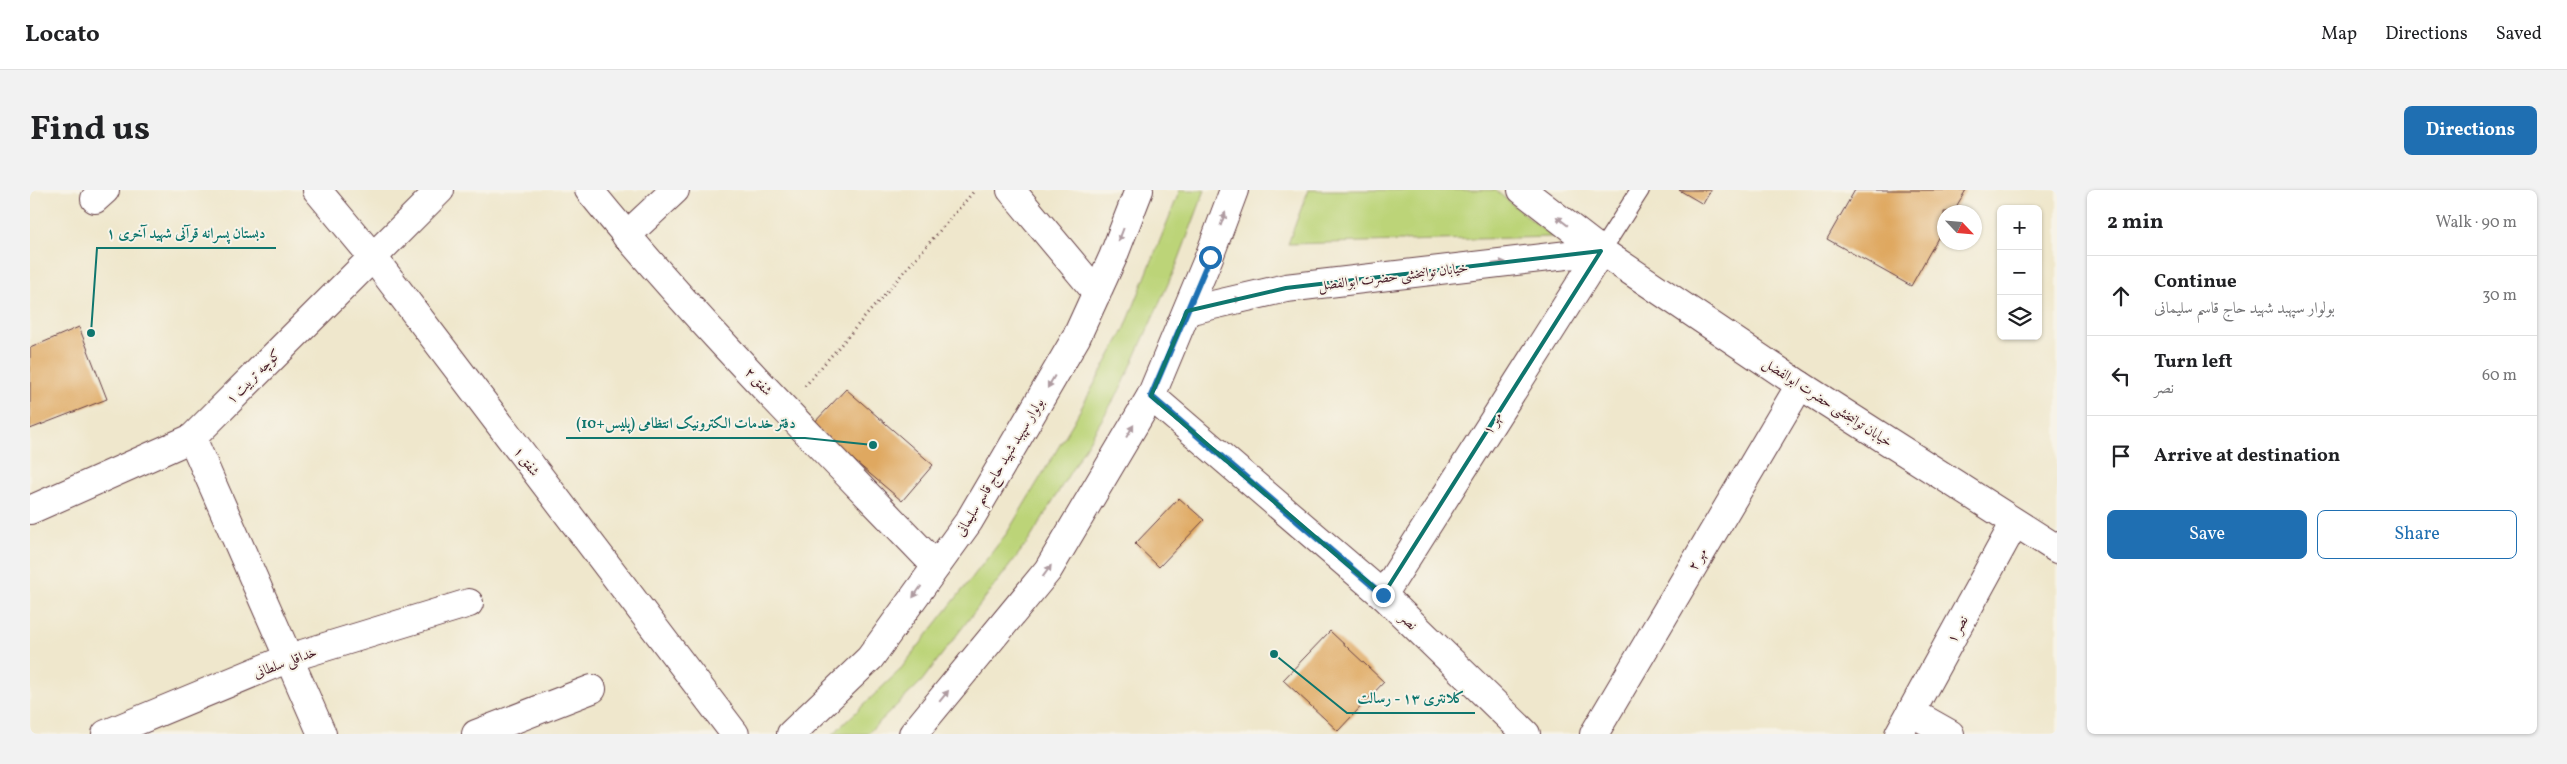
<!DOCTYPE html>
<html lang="en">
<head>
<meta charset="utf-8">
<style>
	:root { --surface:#fff; --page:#f2f2f2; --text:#202124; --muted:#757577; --line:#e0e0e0; --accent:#1f6fb2 }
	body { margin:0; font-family:Vollkorn,Amiri,serif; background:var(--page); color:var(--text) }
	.controls { position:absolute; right:15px; top:15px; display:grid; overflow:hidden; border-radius:8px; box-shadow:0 1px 4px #0004 }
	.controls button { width:45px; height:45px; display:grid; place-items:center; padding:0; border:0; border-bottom:1px solid var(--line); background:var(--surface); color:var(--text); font:25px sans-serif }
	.compass { position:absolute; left:1907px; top:15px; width:45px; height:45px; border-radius:50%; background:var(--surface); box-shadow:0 1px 4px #0004; rotate:116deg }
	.stop { position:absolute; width:15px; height:15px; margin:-11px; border:4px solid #1f6fb2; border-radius:50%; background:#fff }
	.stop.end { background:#1f6fb2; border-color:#fff; box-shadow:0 1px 5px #0008 }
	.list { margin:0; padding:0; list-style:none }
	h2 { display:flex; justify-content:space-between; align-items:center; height:65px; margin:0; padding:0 20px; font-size:21px }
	h2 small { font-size:16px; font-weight:400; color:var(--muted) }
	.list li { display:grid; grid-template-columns:32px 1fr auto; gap:15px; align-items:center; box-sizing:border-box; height:80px; padding:0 20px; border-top:1px solid var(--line) }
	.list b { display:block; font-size:19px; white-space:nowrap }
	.list p { margin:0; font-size:16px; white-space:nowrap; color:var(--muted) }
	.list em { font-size:16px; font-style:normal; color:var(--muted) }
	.actions { display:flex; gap:10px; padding:15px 20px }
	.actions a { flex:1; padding:11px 0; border:1px solid var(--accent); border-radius:8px; text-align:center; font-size:18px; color:var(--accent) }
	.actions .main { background:var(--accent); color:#fff }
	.icon { flex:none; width:28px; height:28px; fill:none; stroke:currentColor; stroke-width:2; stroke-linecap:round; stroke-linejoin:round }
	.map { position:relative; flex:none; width:2027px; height:544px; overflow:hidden; border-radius:8px }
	header { display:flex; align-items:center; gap:30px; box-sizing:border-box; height:70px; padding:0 25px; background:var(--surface); border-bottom:1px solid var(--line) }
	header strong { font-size:24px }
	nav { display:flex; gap:28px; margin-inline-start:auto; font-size:18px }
	.intro { display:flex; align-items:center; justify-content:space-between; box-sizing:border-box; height:120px; padding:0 30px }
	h1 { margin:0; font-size:35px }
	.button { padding:12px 22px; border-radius:8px; background:var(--accent); color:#fff; font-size:18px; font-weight:700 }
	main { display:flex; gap:30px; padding:0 30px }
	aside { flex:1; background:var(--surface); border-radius:8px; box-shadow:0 1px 4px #0004 }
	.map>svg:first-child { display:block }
	.green { fill:#bcd478; stroke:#837a52 }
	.building { fill:#dfa861 }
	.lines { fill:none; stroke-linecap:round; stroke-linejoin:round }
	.lane-casing { stroke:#633d43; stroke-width:20 }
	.street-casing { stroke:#633d43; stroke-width:30 }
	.secondary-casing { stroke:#633d43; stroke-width:30 }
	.primary-casing { stroke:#633d43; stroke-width:30 }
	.path { stroke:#633d43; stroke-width:3; stroke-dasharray:1 4; stroke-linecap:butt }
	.lane { stroke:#fff; stroke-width:18 }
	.street { stroke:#fff; stroke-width:28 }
	.secondary { stroke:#fff; stroke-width:28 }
	.primary { stroke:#fff; stroke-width:28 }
	.oneway { fill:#ae9aa0 }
	.route { stroke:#1f6fb2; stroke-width:6 }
	.marked { fill:none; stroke:#0f766e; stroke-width:4; stroke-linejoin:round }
	.labels { text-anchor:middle; stroke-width:4; stroke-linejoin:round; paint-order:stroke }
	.street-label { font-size:14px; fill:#4a1f2b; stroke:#f7f3e8 }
	.leader { fill:none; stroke:#0f766e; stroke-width:2 }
	.callout-dot { fill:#0f766e; stroke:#f7f3e8; stroke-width:2 }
	.callout-label { font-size:15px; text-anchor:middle; font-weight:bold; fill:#0f766e; stroke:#f7f3e8; stroke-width:4; stroke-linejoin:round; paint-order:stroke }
</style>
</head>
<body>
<header>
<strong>Locato</strong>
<nav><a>Map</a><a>Directions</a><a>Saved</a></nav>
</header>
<div class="intro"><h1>Find us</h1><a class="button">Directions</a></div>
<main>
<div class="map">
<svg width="2027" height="544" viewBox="0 0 2027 544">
	<rect width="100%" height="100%" fill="#f7f3e8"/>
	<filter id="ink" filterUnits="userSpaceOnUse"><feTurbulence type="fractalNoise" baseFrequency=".02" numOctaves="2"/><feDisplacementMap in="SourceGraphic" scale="10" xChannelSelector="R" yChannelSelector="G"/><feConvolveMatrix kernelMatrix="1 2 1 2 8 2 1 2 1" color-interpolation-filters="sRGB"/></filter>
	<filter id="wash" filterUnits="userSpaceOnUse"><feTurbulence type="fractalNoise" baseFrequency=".0096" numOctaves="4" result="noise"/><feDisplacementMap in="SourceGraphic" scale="20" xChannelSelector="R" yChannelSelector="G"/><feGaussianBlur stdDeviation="1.12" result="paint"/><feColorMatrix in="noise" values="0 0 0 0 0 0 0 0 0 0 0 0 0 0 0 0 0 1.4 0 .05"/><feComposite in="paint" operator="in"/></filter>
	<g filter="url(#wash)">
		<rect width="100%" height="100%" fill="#efe7cc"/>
		<g class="green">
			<polygon points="1150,0 1175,0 1147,74 1092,196 1000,349 891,492 837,544 803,544 869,481 977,343 1043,233 1095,138"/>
			<polygon points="1278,0 1465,0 1522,47 1258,54"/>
		</g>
		<g id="blocks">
			<g class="building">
				<polygon points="1649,0 1681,0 1673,14"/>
				<polygon points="1825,0 1936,0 1923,22 1914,22 1914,37 1881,96 1797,49"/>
				<polygon points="49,137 77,209 0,239 0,158"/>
				<polygon points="816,199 903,275 872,311 782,235"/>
				<polygon points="1149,308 1174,330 1129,377 1105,354"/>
				<polygon points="1300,441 1354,492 1308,541 1253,490"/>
			</g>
		</g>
	</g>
	<g filter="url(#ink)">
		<use href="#blocks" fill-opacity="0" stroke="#633d43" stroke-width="1"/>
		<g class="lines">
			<g class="lane-casing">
				<polyline id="lane" points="1571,61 1610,0"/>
			</g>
			<g class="street-casing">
				<g id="street">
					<polyline points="287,0 342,66 705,544"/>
					<path d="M559 0C666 132 788 253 906 376"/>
					<polyline points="65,9 75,0"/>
					<polyline points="596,46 645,0"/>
					<polyline points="162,248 292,544"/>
					<polyline points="0,320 162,248 410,0"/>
					<polyline points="1353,405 1571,61"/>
					<polyline points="1881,522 1920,544"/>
					<polyline points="76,544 259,468 439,413"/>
					<polyline points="446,544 562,499"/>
					<polyline points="1564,544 1770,195"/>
					<polyline points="1869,544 1984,334"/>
				</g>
			</g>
			<g class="secondary-casing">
				<g id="secondary">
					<polyline points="981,0 1067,103"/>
					<polyline points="1492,0 1571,61 1770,195 2027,359"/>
					<polyline points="1157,121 1256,98 1571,61"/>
					<polyline points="1121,206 1353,405 1496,544"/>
				</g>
			</g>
			<g class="primary-casing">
				<g id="primary">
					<polyline points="761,544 840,468 939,331 1046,148 1083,67 1109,0"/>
					<polyline points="883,544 1018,380 1121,206 1179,67 1204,0"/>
				</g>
			</g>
			<polyline class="path" points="775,196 945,0"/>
			<use href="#lane" class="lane"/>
			<use href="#street" class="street"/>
			<use href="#secondary" class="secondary"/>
			<use href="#primary" class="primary"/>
		</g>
		<defs><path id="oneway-solid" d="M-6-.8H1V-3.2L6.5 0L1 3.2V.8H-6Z" transform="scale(1.25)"/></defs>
		<g class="oneway">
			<use href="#oneway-solid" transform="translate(1193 29) rotate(-70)"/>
			<use href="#oneway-solid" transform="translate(1532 31) rotate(-142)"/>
			<use href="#oneway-solid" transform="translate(1091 45) rotate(111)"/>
			<use href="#oneway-solid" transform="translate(1469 73) rotate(-7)"/>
			<use href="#oneway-solid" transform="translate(1204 110) rotate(-13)"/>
			<use href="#oneway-solid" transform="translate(1021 192) rotate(120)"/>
			<use href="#oneway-solid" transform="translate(1100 241) rotate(-59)"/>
			<use href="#oneway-solid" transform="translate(1017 381) rotate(-54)"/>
			<use href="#oneway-solid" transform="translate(887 402) rotate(126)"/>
			<use href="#oneway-solid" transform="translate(914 506) rotate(-51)"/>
		</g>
	</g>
	<g class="lines" filter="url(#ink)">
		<polyline class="route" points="1180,67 1121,206 1353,405"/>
	</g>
	<path class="marked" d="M1571 61 1353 405 1121 206 1157 121 1256 98Z"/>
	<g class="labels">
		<g class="street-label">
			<text transform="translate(1363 86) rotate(-7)" y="5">خیابان توانبخشی حضرت ابوالفضل</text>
			<text transform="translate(223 186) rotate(-45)" y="5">کوچه تربیت ۱</text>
			<text transform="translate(729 191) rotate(47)" y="5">شفق ۲</text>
			<text transform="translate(1798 212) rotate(33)" y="5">خیابان توانبخشی حضرت ابوالفضل</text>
			<text transform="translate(1462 233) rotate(-58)" y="5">مهر ۱</text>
			<text transform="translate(497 271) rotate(53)" y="5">شفق ۱</text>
			<text transform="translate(969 277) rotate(-59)" y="5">بولوار سپهبد شهید حاج قاسم سلیمانی</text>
			<text transform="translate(1667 369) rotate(-59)" y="5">مهر ۲</text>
			<text transform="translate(1379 431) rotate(44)" y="5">نصر</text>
			<text transform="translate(1927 439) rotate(-61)" y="5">نصر ۱</text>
			<text transform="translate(255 472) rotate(-20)" y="5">خداقلی سلطانی</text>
		</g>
	</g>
	<path class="leader" d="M61 143L67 58H246M843 255L775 248H536M1244 464L1317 523H1445"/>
	<g class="callout-dot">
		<circle cx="61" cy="143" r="5"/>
		<circle cx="843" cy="255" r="5"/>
		<circle cx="1244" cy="464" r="5"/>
	</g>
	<g class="callout-label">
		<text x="156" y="48">دبستان پسرانه قرآنی شهید آخری ۱</text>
		<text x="656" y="238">دفتر خدمات الکترونیک انتظامی (پلیس+10)</text>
		<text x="1381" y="513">کلانتری ۱۳ - رسالت</text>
	</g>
</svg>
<div class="controls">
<button>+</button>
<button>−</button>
<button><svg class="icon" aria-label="layers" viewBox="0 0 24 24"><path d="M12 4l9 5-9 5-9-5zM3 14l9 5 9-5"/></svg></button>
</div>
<svg class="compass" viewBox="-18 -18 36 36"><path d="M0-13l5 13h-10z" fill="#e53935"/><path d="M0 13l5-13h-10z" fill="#757577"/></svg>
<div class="stop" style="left:1180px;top:67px"></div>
<div class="stop end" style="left:1353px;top:405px"></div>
</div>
<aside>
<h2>2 min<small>Walk · 90 m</small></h2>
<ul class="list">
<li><svg class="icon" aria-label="ahead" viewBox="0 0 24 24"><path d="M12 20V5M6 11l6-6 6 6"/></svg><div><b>Continue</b><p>بولوار سپهبد شهید حاج قاسم سلیمانی</p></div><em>30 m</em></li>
<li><svg class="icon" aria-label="left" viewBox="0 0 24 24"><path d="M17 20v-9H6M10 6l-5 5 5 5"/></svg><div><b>Turn left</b><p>نصر</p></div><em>60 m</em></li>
<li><svg class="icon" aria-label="arrive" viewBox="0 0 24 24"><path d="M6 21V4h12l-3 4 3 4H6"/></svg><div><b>Arrive at destination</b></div></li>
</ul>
<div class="actions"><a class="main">Save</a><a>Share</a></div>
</aside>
</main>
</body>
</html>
